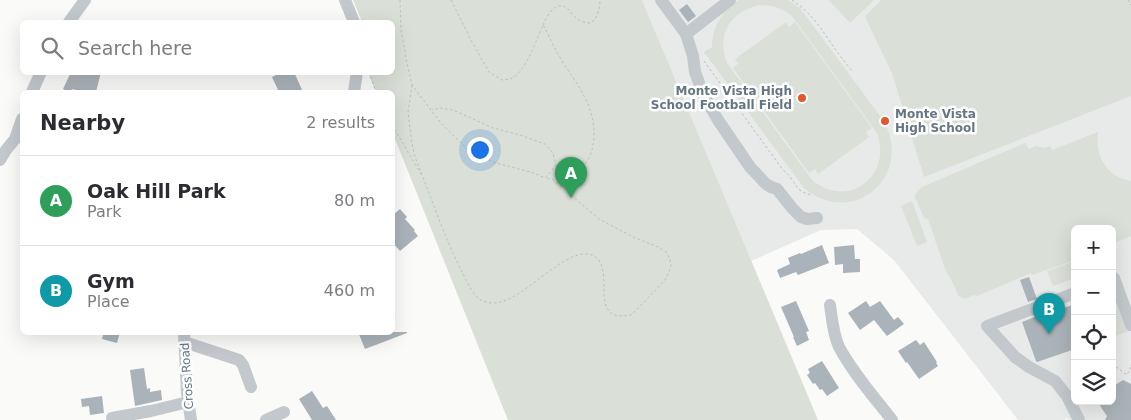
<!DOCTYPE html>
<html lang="en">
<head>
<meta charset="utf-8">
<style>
	:root { --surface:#fff; --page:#f7f7f7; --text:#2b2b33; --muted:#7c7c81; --line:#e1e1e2; --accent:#111827 }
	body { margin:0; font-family:"DejaVu Sans",sans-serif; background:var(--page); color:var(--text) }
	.controls { position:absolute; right:15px; bottom:15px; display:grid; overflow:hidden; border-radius:8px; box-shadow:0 5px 20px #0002 }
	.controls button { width:45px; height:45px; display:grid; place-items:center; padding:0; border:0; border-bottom:1px solid var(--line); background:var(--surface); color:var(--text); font:25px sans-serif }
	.you { position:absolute; left:479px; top:149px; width:18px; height:18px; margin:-12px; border:4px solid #fff; border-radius:50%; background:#1a73e8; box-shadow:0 0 0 8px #1a73e833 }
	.badge { display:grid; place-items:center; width:32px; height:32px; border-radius:50%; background:var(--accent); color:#fff; font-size:16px; font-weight:700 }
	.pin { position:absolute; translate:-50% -41px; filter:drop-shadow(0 1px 2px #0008) }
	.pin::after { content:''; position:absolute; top:26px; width:18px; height:15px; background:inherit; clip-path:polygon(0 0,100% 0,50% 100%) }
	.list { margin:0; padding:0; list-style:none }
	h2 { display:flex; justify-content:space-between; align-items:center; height:65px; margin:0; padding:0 20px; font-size:21px }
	h2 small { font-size:16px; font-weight:400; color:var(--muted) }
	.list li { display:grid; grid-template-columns:32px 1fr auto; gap:15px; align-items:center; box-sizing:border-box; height:90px; padding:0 20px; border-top:1px solid var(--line) }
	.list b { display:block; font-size:19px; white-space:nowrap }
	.list p { margin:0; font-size:16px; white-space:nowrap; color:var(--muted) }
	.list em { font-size:16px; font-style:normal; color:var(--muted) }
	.icon { flex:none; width:28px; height:28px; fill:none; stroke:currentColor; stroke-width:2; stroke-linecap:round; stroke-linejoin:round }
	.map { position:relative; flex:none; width:1131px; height:420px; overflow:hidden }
	.search { position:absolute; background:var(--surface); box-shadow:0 5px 20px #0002; left:20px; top:20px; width:375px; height:55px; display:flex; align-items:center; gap:12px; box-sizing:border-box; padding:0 18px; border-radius:8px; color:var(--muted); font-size:19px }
	.panel { position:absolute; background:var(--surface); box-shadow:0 5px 20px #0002; left:20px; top:90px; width:375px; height:245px; border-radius:8px }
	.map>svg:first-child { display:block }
	.built { fill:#e8e9e9; fill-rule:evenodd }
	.green { fill:#dadfd7; fill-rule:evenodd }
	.building { fill:#aab3b9 }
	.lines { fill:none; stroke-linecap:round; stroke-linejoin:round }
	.path { stroke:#bbbfc2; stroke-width:1; stroke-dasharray:2.5 2.5; stroke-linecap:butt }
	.minor { stroke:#c3c8cc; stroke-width:12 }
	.poi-dot { fill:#e4572e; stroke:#fff; stroke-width:2 }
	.labels { text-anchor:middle; stroke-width:5; stroke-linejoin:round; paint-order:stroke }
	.poi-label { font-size:12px; font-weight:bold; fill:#657683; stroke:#fff; text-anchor:end }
	.street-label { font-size:12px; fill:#657683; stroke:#fff }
</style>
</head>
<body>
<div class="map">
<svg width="1131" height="420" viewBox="0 0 1131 420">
	<rect width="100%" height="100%" fill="#fafaf8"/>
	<path class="built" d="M642 0H1131V420H1069L1067 418 1064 420H1018L894 260 857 229 821 230 751 261ZM1075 229H1112V401H1075Z"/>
	<g class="green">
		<polygon points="353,0 642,0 818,420 508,420 393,134 392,92 376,92 368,73 392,72 392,22 362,22"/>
		<path d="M739 0H788L800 8 883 120C915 176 853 229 804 188L704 52 712 47C712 27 722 11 739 0ZM760 5C772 5 782 8 792 16L877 133C893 176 848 210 812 180L727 63C716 35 730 11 760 5Z"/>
		<polygon points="829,0 874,0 850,23"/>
		<polygon points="881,0 1131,0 1131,96 924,177 892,73 865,17"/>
		<polygon points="786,22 789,27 795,22 872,128 866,132 869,137 818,174 815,169 809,173 733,68 738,64 735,59"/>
		<path d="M1098 132C1095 156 1106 177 1131 181V236L1112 244V229H1075V260L1032 275 1031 273 977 296 973 295 965 299 958 296 955 287 945 269 928 219 924 218 917 201 914 198 917 192 922 187 1025 143 1029 149 1036 146 1044 148 1050 146 1052 150Z"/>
		<polygon points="912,201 927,242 917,246 901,206"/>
		<polygon points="1075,261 1075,278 1053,286 1047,271"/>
		<polygon points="1112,284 1130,331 1112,337"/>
	</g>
	<g class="building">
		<polygon points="687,4 696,16 688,22 679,10"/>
		<polygon points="71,72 101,72 96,92 80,92 73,89 69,92 63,89"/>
		<polygon points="282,72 294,72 303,92 279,92 272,77"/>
		<polygon points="400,209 407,217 405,219 415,230 414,231 418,236 400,251 392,242 392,216"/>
		<polygon points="822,245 829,263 798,275 796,272 780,278 777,270 790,264 788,258 800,253 801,254"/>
		<polygon points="854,245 855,259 860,259 860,272 843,273 843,264 835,265 834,247"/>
		<polygon points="1029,277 1037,299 1028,302 1020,280"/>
		<polygon points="796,301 809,331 806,332 809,340 797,346 793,337 794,337 781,307"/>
		<polygon points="866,301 870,307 880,301 894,320 898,317 904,324 887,336 874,320 860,330 848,313"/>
		<polygon points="1075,304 1075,349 1037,362 1036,361 1022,322 1060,307 1061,309"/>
		<polygon points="104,332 120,332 117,343 102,339"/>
		<polygon points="358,332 407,332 407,333 365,349"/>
		<polygon points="916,340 920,345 924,342 937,362 936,363 938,366 919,379 907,362 906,363 898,351"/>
		<polygon points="822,361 839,388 827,396 822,389 820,390 815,383 813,384 807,375 810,373 808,369"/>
		<polygon points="144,368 147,389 150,388 150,392 161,390 162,400 135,406 130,370"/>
		<polygon points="1123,380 1131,384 1131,420 1105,420 1107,416 1100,406 1102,401 1112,401 1112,387"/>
		<polygon points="312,391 323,408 327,406 336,420 312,420 299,399"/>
		<polygon points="102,396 104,413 90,415 89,406 82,407 81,399"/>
	</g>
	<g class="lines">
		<g class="path">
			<polyline points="400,0 401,30 405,51 406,59 412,85 440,122 469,151 496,163 534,173 545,178 556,166 553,153 545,144 520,135 493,128 453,110 440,108 432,110"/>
			<path d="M451 0 471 40 489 72 502 80C505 80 508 79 510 79 526 73 536 40 543 25 549 35 553 46 559 56 576 84 596 105 594 139 593 146 592 152 589 158 581 173 570 170 556 166"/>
			<path d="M792 0C810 12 817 23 829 40 836 51 844 61 852 71"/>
			<polyline points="1128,0 1131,5"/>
			<path d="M543 25C547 16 555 0 567 8 571 12 574 17 579 20 582 22 587 23 591 23 598 17 600 9 600 0"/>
			<path d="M704 61 783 170C797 180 792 191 812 195"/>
			<polyline points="369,72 376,92"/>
			<path d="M412 85 408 112 412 144 415 157C430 194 443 234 461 270 465 278 470 289 476 296 480 301 487 303 493 303 523 304 567 242 594 256 608 264 602 289 605 302 606 308 609 311 613 315L623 316 631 315 649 297 665 280 671 267 670 259 666 252 658 247 633 237 599 219 552 179 545 178"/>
			<polyline points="392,125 421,174"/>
			<polyline points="1112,364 1127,375 1131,367"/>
		</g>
		<g class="minor">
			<polyline points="345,0 354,22"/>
			<polyline points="661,0 686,34 693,56 695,72 704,96 718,120 750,167 766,184 771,187 777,189 792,208 801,217 807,219 817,218"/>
			<polyline points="69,22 85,0"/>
			<polyline points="686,34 730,0"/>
			<polyline points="32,92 41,72"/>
			<polyline points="354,92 357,72"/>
			<polyline points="0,160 6,150 15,139 22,119"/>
			<polyline points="1112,279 1114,278 1131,325"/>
			<polyline points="1075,293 987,326 1015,357 1029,367 1055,381 1067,396 1079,420"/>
			<path d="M830 305C832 319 833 334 839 347 853 373 874 397 892 420"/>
			<polyline points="184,332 187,393 191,420"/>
			<polyline points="184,342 239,360 243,365 251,387"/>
			<polyline points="112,418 151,411 188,402"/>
			<polyline points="266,420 284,412"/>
		</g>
	</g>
	<g class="poi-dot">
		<circle cx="802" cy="98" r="5"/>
		<circle cx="885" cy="121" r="5"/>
	</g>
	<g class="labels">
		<g class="poi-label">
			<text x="792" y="95">Monte Vista High<tspan x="792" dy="14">School Football Field</tspan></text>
			<text x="895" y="118" text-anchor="start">Monte Vista<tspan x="895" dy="14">High School</tspan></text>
		</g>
		<g class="street-label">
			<text transform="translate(187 376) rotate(-94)" y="4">Cross Road</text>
		</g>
	</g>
</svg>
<div class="controls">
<button>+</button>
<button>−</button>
<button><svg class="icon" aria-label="locate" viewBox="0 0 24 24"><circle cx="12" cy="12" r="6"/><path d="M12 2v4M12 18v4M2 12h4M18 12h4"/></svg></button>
<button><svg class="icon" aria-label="layers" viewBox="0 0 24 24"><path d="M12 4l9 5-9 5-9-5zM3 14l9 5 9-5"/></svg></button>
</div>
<div class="you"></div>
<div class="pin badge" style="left:571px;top:198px;background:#2e9e5b">A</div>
<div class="pin badge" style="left:1049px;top:334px;background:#0f9aa8">B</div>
<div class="search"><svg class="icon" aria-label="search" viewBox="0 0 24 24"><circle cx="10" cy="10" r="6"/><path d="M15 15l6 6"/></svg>Search here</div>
<section class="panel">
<h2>Nearby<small>2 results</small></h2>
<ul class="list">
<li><span class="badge" style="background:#2e9e5b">A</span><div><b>Oak Hill Park</b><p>Park</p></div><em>80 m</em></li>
<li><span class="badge" style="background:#0f9aa8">B</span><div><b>Gym</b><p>Place</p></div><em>460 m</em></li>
</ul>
</section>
</div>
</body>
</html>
